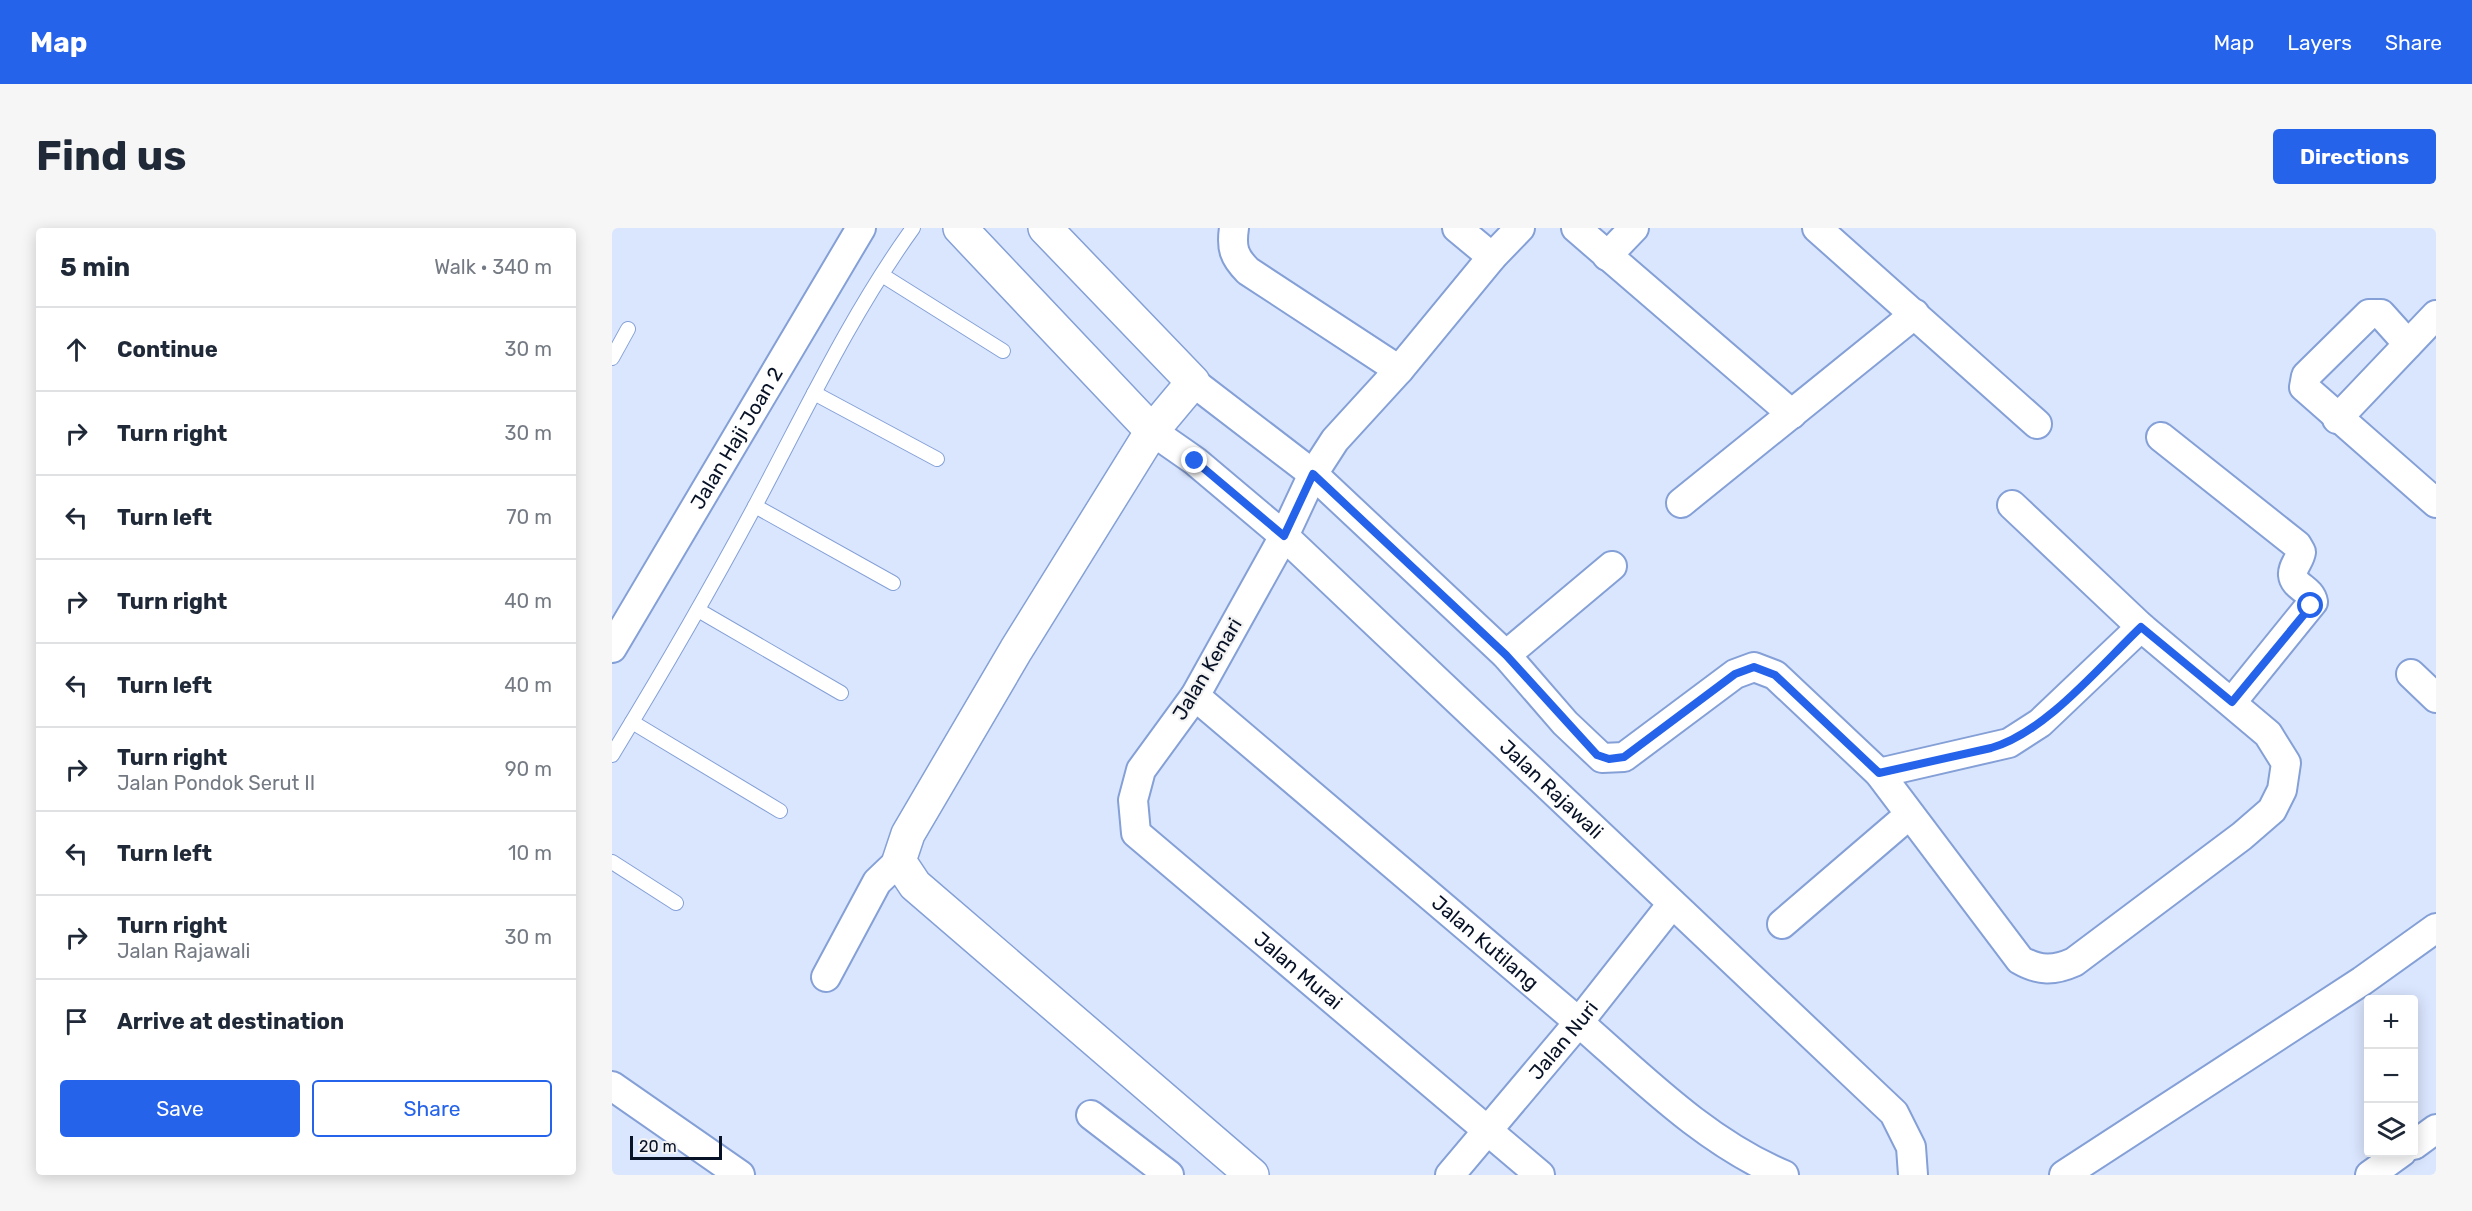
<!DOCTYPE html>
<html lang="en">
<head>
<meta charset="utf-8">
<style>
	:root { --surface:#fff; --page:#f6f6f7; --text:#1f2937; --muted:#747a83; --line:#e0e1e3; --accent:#2563eb }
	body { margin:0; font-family:Rubik,sans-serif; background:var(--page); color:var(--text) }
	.controls { position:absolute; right:18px; bottom:18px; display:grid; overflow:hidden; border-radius:6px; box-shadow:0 3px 15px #0003 }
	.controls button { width:54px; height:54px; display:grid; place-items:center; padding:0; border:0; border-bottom:2px solid var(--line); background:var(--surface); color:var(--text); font:30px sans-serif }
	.scale { position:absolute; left:18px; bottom:15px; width:92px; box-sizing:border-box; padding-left:6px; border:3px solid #081226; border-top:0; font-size:16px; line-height:21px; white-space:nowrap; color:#081226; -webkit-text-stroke:4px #f3f3f3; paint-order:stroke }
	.stop { position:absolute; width:18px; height:18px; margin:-14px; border:4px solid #2563eb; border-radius:50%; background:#fff }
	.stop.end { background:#2563eb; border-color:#fff; box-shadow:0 2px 6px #0008 }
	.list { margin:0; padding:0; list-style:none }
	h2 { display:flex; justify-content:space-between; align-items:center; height:78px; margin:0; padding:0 24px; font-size:26px }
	h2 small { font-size:20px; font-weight:400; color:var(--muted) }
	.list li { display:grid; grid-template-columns:39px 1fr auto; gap:18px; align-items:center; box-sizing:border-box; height:84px; padding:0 24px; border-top:2px solid var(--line) }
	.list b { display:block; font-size:22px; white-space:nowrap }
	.list p { margin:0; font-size:20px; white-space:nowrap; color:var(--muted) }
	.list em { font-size:20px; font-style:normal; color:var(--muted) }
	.actions { display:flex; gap:12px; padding:18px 24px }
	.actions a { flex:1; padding:14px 0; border:2px solid var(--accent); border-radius:6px; text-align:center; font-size:21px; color:var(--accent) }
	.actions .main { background:var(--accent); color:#fff }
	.icon { flex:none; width:33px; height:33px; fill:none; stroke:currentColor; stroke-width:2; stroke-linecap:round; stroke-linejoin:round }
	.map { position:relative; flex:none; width:1824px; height:947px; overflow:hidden; border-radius:6px }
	header { display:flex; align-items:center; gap:36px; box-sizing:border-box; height:84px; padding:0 30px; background:var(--accent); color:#fff }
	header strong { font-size:28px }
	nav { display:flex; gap:33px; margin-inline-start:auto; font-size:21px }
	.intro { display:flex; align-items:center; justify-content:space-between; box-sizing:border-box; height:144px; padding:0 36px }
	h1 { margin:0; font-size:42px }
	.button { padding:15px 27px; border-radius:6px; background:var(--accent); color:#fff; font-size:21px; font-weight:700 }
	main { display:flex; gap:36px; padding:0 36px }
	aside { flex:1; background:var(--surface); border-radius:6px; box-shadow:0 3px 15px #0003 }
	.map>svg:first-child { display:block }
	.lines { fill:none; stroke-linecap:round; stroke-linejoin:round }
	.lane-casing { stroke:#84a0d7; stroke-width:16 }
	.street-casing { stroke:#84a0d7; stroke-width:32 }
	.secondary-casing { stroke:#84a0d7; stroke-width:36 }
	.lane { stroke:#fff; stroke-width:14 }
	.street { stroke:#fff; stroke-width:28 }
	.secondary { stroke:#fff; stroke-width:33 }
	.route { stroke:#2563eb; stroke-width:8 }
	.labels { text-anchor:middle; stroke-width:4.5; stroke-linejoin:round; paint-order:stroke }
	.street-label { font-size:20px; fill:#081226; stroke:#f3f3f3 }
</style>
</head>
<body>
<header>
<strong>Map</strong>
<nav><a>Map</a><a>Layers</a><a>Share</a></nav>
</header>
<div class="intro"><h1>Find us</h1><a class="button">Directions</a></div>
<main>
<aside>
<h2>5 min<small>Walk · 340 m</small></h2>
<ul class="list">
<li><svg class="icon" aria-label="ahead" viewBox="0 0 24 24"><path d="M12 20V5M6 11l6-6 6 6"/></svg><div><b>Continue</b></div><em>30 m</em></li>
<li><svg class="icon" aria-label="right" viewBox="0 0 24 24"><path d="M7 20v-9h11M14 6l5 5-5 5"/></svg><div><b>Turn right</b></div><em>30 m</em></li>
<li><svg class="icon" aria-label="left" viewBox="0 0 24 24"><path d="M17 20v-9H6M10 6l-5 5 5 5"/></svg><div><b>Turn left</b></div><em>70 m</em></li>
<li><svg class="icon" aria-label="right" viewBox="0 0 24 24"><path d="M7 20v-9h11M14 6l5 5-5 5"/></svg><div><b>Turn right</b></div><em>40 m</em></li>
<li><svg class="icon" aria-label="left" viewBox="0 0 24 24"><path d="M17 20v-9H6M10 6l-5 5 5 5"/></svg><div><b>Turn left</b></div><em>40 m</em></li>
<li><svg class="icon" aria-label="right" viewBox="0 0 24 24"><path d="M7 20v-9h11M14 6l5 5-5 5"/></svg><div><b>Turn right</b><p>Jalan Pondok Serut II</p></div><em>90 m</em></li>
<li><svg class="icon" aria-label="left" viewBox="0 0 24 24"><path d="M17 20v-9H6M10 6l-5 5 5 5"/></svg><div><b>Turn left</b></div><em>10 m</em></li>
<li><svg class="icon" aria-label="right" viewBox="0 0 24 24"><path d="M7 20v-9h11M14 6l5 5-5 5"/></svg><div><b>Turn right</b><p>Jalan Rajawali</p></div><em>30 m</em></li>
<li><svg class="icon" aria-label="arrive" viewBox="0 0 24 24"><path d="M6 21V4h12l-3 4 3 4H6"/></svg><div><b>Arrive at destination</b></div></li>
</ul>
<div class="actions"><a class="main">Save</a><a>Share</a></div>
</aside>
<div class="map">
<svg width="1824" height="947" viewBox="0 0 1824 947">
	<rect width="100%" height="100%" fill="#dae6fe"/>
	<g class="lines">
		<g class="lane-casing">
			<g id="lane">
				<polyline points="270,47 391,123"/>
				<polyline points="0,130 16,101"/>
				<polyline points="202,165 325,231"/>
				<polyline points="143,278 281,355"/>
				<polyline points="86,382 229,465"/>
				<polyline points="20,494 168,583"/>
				<path d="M0 527C50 445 98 362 143 278 193 184 239 86 301 0"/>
				<polyline points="0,634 64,675"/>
			</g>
		</g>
		<g class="street-casing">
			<g id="street">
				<path d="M622 0C619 20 622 29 636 43L787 142"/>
				<polyline points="845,0 880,29"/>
				<path id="s1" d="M908 0 880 29 787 142 723 212 701 246 672 308 583 468 529 542 521 572 524 605 928 947"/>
				<polyline points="964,0 1180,186"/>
				<polyline points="1205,0 1425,196"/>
				<polyline points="995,28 1022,0"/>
				<polyline points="1796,116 1769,86 1757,86 1694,148 1692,159 1824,275"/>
				<path d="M581 154 701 246 894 427 953 495 990 530 1012 529 1123 446 1142 439 1163 447 1267 545 1408 732C1427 743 1442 743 1462 734L1630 608 1660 582 1670 562 1674 535 1656 506 1529 399 1400 277"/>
				<polyline points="1725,191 1824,87"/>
				<path id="s2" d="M540 203 583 233 672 308 1282 885 1299 919 1301 947"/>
				<path d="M1549 209 1685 317 1689 324C1688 332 1680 339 1681 347 1682 359 1699 361 1701 374L1620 474"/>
				<polyline points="1069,275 1303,86"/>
				<path id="s3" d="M0 420 249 0"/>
				<polyline points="894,427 1000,338"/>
				<polyline points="1799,446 1824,470"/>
				<path id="s4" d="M583 468C705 571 827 675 949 779 1019 838 1086 911 1172 947"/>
				<polyline points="1267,545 1397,515 1428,495 1529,399"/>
				<polyline points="1170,696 1297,587"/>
				<polyline points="214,749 265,654 287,633"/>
				<polyline points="0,858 128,947"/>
				<polyline points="479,887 557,947"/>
				<polyline points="1802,917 1824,901"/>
				<path id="s5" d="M838 947 967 794 1060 676"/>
				<polyline points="1452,947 1750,753 1824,700"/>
				<polyline points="1758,947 1790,924"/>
			</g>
		</g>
		<g class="secondary-casing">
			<g id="secondary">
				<polyline points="348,0 540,203"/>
				<polyline points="433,0 581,154 540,203 404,422 296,606 287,633 303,657 640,947"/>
			</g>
		</g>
		<use href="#lane" class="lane"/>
		<use href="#street" class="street"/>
		<use href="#secondary" class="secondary"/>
	</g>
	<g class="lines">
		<path class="route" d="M583 233 672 308 701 246 894 427 985 527 997 531 1012 529 1123 446 1142 439 1163 447 1267 545 1379 520C1433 505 1488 438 1529 399L1620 474 1699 378"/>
	</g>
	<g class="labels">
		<g class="street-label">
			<text dy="7" stroke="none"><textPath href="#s3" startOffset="244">Jalan Haji Joan 2</textPath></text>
			<text transform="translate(595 441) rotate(-59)" y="7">Jalan Kenari</text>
			<text dy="7" stroke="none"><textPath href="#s2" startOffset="537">Jalan Rajawali</textPath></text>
			<text dy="7" stroke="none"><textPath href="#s4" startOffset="381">Jalan Kutilang</textPath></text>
			<text dy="7" stroke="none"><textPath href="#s1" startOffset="942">Jalan Murai</textPath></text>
			<text dy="7" stroke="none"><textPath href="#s5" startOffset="176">Jalan Nuri</textPath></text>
		</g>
	</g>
</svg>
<div class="controls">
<button>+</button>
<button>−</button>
<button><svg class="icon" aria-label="layers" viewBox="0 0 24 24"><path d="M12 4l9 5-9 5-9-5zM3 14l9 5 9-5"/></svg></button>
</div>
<div class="scale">20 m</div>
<div class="stop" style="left:1699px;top:378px"></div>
<div class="stop end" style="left:583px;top:233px"></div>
</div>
</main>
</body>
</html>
